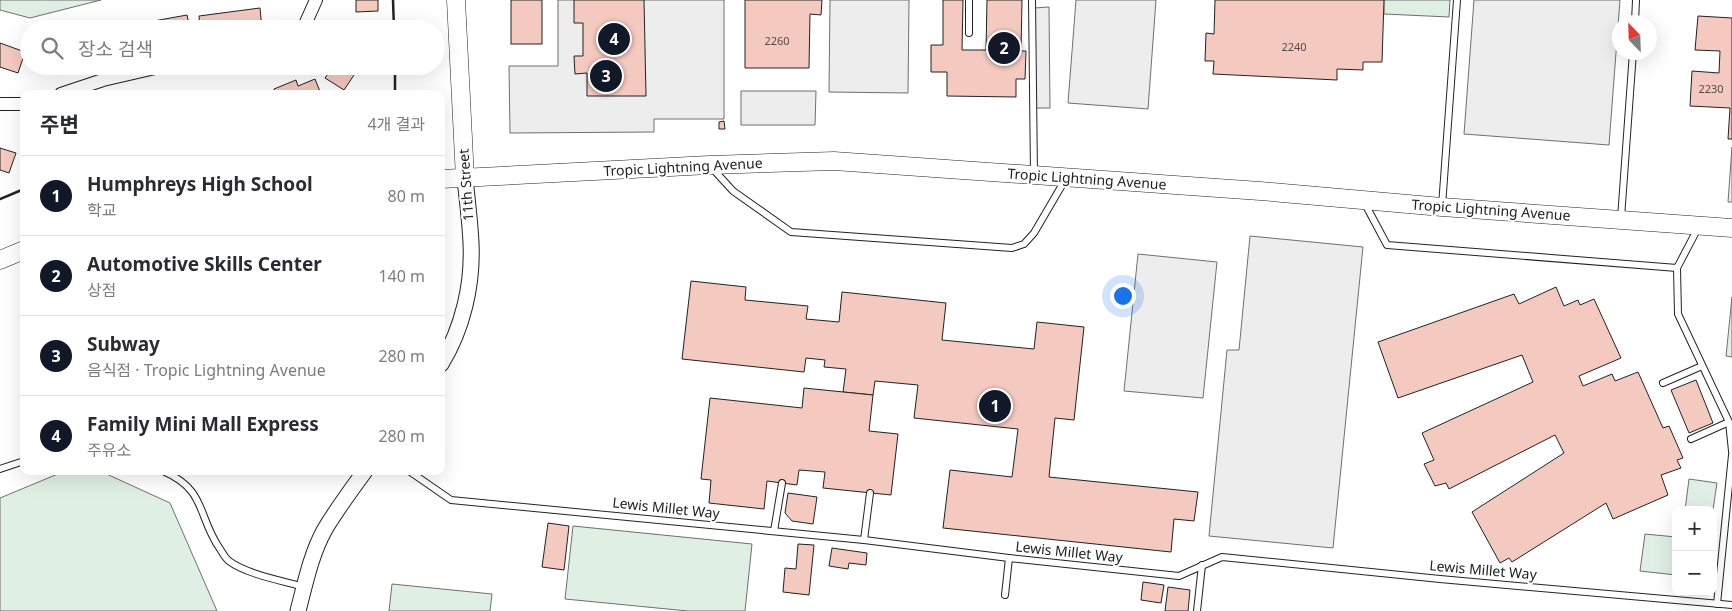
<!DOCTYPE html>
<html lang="ko">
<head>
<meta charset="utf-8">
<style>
	:root { --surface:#fff; --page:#f7f7f7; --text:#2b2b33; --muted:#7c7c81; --line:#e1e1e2; --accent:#111827 }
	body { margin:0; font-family:"Noto Sans","Noto Sans KR",sans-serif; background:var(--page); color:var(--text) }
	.controls { position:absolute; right:15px; bottom:15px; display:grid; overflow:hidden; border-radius:10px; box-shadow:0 5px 20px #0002 }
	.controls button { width:45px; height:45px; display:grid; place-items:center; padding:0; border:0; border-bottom:1px solid var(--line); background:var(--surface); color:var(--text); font:25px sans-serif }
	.compass { position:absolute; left:1612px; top:15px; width:45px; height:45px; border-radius:50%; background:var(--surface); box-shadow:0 5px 20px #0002; rotate:337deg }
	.you { position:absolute; left:1122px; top:295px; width:18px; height:18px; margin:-12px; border:4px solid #fff; border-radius:50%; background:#1a73e8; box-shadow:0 0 0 8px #1a73e833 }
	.badge { display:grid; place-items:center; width:32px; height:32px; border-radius:50%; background:var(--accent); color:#fff; font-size:16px; font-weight:700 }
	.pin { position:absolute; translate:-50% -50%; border:2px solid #fff; box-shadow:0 1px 5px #0006 }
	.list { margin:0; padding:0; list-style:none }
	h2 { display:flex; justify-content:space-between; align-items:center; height:65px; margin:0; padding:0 20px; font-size:21px }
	h2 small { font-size:16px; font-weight:400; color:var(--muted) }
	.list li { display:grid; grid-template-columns:32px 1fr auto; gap:15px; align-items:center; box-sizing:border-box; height:80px; padding:0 20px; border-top:1px solid var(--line) }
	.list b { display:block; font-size:19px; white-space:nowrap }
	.list p { margin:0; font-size:16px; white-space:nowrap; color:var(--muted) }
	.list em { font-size:16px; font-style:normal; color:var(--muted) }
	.icon { flex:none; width:28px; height:28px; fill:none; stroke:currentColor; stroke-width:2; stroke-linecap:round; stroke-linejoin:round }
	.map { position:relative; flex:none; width:1732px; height:611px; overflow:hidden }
	.search { position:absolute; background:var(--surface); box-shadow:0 5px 20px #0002; left:20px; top:20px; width:425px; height:55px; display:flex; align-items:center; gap:12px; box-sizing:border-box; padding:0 18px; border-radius:28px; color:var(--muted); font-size:19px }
	.panel { position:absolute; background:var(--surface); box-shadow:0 5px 20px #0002; left:20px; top:90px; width:425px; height:385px; border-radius:10px }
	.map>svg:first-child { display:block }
	.green { fill:#e0efe3; stroke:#6f6f6f }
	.parking { fill:#ededed; stroke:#6f6f6f }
	.building { fill:#f3c9c0; stroke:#222 }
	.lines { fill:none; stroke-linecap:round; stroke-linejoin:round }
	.service-casing { stroke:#222; stroke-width:8 }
	.minor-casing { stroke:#222; stroke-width:14 }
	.tertiary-casing { stroke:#222; stroke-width:17 }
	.secondary-casing { stroke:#222; stroke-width:19 }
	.service { stroke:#fff; stroke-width:6 }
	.minor { stroke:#fff; stroke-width:12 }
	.tertiary { stroke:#fff; stroke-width:15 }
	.secondary { stroke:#fff; stroke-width:18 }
	.wall { stroke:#222; stroke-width:2.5 }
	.labels { text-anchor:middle; stroke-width:4; stroke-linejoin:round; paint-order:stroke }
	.number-label { font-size:11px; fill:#564c4a }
	.street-label { font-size:14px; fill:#222; stroke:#fff }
</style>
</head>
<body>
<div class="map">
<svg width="1732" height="611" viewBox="0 0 1732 611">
	<rect width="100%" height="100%" fill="#fff"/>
	<g class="green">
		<polygon points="0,0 101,0 30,18 0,10"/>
		<polygon points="1384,0 1450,0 1449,17 1384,14"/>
		<polygon points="1732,297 1732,357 1726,356"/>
		<polygon points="65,471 100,471 170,503 217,611 0,611 0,498"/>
		<polygon points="1689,479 1717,483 1713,510 1685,510"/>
		<polygon points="573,526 752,544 745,611 688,611 565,599"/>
		<polygon points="1645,534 1676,537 1676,575 1640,571"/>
		<polygon points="392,584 492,594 490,611 389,611"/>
	</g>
	<g class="parking">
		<polygon points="558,0 724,0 724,119 654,119 654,132 510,133 509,66 558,66"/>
		<polygon points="830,0 909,0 908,93 829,92"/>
		<polygon points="1076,0 1156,0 1148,109 1068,103"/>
		<polygon points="1474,0 1620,0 1609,145 1464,134"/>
		<polygon points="1049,7 1050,108 1035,108 1034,8"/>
		<polygon points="741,91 816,91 815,125 741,125"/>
		<polygon points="1732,147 1732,202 1728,202"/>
		<polygon points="1250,236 1363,247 1333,548 1209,536 1227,350 1239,350"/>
		<polygon points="1138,254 1217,262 1203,398 1124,391"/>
	</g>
	<g class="building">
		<polygon points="356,0 378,0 378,11 356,12"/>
		<rect x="511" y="0" width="31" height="44"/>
		<polygon points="574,0 644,0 646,96 587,96 587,73 575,74 574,56 583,56 583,23 574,23"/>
		<polygon points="745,0 822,0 821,15 810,14 809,68 745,68"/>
		<polygon points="943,0 963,0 962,50 986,50 987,0 1022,0 1021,51 1026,51 1025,79 1016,79 1016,97 947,96 947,72 931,72 931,45 943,45"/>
		<polygon points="1215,0 1384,0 1382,62 1363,62 1363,70 1337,69 1337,80 1213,74 1214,61 1205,61 1206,33 1214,34"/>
		<polygon points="260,8 262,29 200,29 199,16"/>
		<polygon points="187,15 190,29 127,29 126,26"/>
		<polygon points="1698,16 1732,18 1732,139 1728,139 1730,108 1690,106 1692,71 1719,73 1720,51 1695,50"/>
		<polygon points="114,25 116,29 101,29"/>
		<polygon points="0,43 25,52 18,73 0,67"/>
		<polygon points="333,66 360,66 344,90 325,78"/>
		<polygon points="315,79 321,94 275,94 274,89 296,80 298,86"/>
		<polygon points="724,121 725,129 719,129 719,122"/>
		<polygon points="0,148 16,153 9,173 0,170"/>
		<polygon points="691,281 746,287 745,300 808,306 806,319 839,322 842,292 946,303 942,340 1034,349 1037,322 1084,327 1074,420 1055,418 1049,477 1198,492 1194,521 1174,519 1171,552 943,528 950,470 1012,477 1018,429 914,418 918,385 875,381 873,395 843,392 846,369 824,367 825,360 806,358 804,372 682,359"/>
		<polygon points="1556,287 1564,306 1578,300 1580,305 1594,299 1621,358 1579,376 1583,386 1612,374 1615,381 1638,372 1663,428 1669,426 1683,458 1677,460 1681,468 1661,475 1668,495 1613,519 1606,503 1512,562 1509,558 1500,563 1472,512 1564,453 1555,435 1449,489 1446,483 1435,486 1424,464 1434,460 1422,433 1533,382 1522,355 1398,398 1378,342 1514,294 1519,304"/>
		<polygon points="1696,380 1713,423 1689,433 1671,390"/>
		<polygon points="804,388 873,395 869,431 898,434 891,495 823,488 825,472 799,470 797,485 767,481 764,509 709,503 711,480 701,479 710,398 802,408"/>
		<polygon points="788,493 817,497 813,524 792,521 785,513"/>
		<polygon points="548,523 569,526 564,570 542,567"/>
		<polygon points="798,544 814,545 809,595 783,592 785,568 796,569"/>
		<polygon points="832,548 867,553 866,565 849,563 848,569 829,566"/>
		<polygon points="1143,582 1164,585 1161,603 1141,600"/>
		<polygon points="1168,587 1190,590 1188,611 1165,611"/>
	</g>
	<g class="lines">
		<g class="service-casing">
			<g id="service">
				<polyline points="1032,0 1034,175"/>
				<polyline points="1635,22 1636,0"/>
				<polyline points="969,33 969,0"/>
				<polyline points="712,168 733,191 791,232 1012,248 1024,244 1034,233 1065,180"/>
				<polyline points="1364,202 1387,245 1677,268 1698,228"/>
				<polyline points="1442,206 1457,0"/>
				<polyline points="1621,218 1633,52"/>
				<polyline points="1677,268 1678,314 1729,422 1732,451"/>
				<polyline points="1663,383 1702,366"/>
				<polyline points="1691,439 1729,422"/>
				<polyline points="0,469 24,461"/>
				<path d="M163 471C207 490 197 516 220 549 222 552 225 558 229 561 246 574 283 581 304 587"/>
				<polyline points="409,471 451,500 864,540 1009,558 1179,576 1222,557 1440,579 1732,605"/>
				<polyline points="774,531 782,483"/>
				<polyline points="864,540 870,493"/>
				<polyline points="1005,595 1009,558"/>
				<polyline points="1717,604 1732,455"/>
				<polyline points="1197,611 1202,565"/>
			</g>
		</g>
		<g class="minor-casing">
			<g id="minor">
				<polyline points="303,29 316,0"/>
				<polyline points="61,94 103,80 164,66"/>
				<polyline points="0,104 24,104"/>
			</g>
		</g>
		<g class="tertiary-casing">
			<g id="tertiary">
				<path d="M441 364C463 328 473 284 471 243 470 221 467 199 465 178"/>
				<path d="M298 611C305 584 311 554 325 529 337 509 351 490 365 471"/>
			</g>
		</g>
		<g class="secondary-casing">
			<g id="secondary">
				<polyline points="456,0 465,178"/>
				<polyline points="441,179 709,165 834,161 1260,191 1442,207 1732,228"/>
				<polyline points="0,260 24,250"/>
			</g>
		</g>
		<use href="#service" class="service"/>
		<use href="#minor" class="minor"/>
		<use href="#tertiary" class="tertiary"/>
		<use href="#secondary" class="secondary"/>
		<g class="wall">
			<polyline points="393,0 394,29"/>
			<polyline points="395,66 395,94"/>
			<polyline points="0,199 24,189"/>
		</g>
	</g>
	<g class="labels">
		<g class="number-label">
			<text x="777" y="45">2260</text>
			<text x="1294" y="51">2240</text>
			<text x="1711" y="93">2230</text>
		</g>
		<g class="street-label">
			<text transform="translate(683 167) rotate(-3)" y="5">Tropic Lightning Avenue</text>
			<text transform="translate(1087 179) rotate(4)" y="5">Tropic Lightning Avenue</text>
			<text transform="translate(466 185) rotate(-94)" y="5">11th Street</text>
			<text transform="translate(1491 210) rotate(4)" y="5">Tropic Lightning Avenue</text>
			<text transform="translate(666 508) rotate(6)" y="5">Lewis Millet Way</text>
			<text transform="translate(1069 552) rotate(6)" y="5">Lewis Millet Way</text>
			<text transform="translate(1483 570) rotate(5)" y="5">Lewis Millet Way</text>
		</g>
	</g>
</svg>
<div class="controls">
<button>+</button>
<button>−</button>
</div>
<svg class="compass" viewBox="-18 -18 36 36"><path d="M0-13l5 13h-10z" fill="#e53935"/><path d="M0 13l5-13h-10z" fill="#7c7c81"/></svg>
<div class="you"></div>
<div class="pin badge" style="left:995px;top:406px">1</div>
<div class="pin badge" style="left:1004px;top:48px">2</div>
<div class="pin badge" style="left:606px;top:76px">3</div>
<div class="pin badge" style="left:614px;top:39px">4</div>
<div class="search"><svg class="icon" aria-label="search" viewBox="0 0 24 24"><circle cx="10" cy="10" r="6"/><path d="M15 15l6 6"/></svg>장소 검색</div>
<section class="panel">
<h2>주변<small>4개 결과</small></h2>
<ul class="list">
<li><span class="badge">1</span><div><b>Humphreys High School</b><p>학교</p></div><em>80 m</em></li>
<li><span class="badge">2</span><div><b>Automotive Skills Center</b><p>상점</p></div><em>140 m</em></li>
<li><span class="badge">3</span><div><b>Subway</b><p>음식점 · Tropic Lightning Avenue</p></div><em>280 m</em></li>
<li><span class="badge">4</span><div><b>Family Mini Mall Express</b><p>주유소</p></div><em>280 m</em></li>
</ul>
</section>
</div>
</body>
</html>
